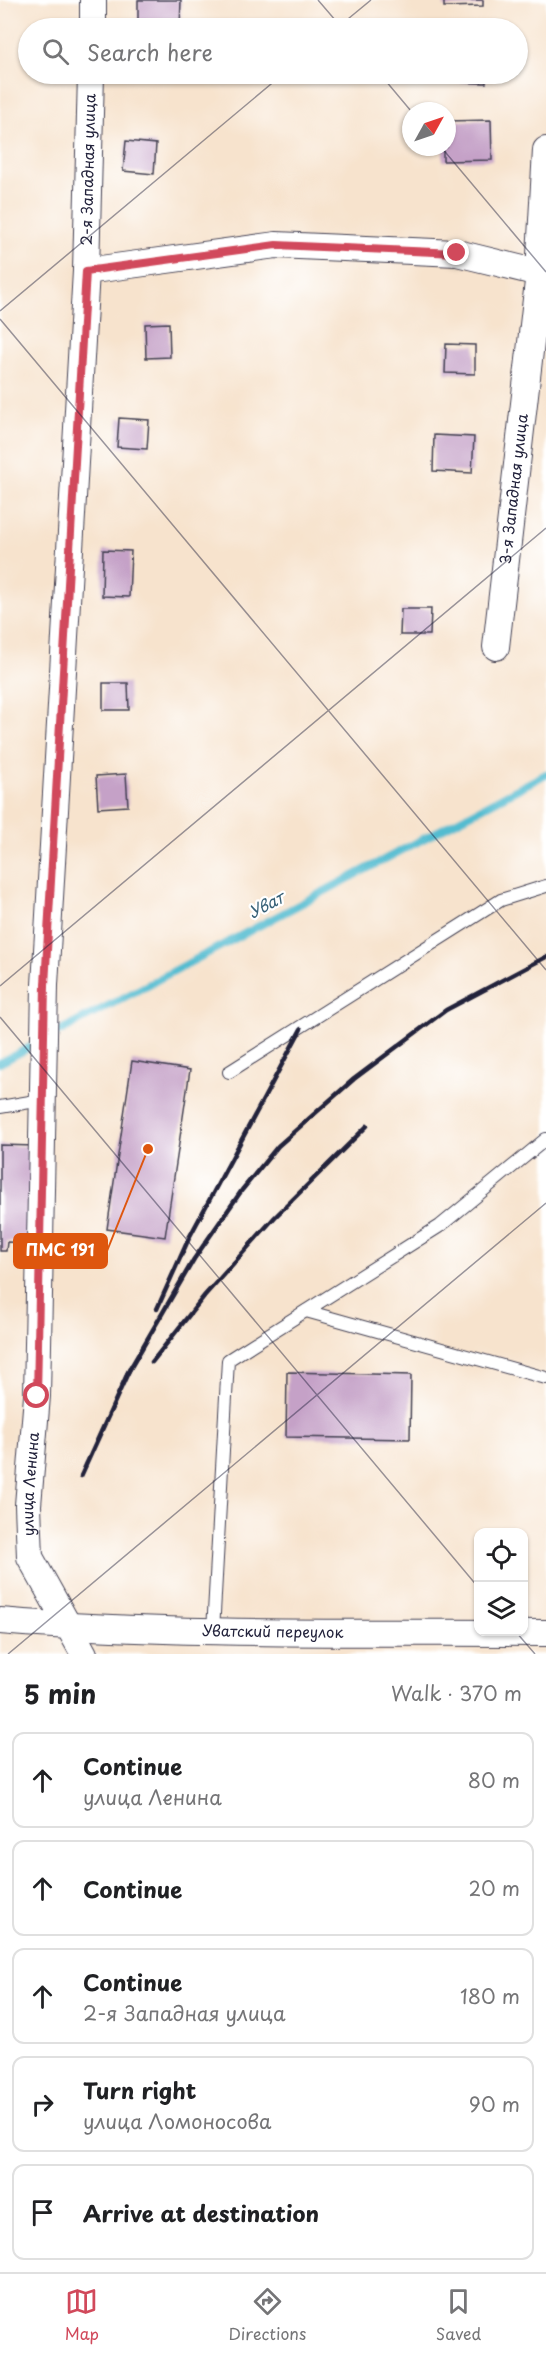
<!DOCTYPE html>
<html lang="en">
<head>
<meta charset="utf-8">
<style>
	:root { --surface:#fff; --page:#f6f6f6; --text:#202124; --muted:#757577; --line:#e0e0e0; --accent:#d1495b }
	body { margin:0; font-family:"Playpen Sans",sans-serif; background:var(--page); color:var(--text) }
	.controls { position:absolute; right:18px; bottom:18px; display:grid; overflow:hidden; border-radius:12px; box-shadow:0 2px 4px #0004 }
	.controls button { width:54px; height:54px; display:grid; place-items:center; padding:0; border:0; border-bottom:2px solid var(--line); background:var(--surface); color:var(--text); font:30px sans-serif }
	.compass { position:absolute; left:402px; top:102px; width:54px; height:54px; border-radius:50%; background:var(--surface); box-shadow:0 2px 4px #0004; rotate:50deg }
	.stop { position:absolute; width:18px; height:18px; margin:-14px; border:4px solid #d1495b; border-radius:50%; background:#fff }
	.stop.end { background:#d1495b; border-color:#fff; box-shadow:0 2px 6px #0008 }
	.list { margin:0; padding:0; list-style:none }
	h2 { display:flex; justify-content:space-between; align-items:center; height:78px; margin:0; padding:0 24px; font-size:26px }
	h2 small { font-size:20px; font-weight:400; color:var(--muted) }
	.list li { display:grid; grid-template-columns:39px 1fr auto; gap:18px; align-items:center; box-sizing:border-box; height:96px; margin:0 12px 12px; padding:0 12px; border:2px solid var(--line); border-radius:12px }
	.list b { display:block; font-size:22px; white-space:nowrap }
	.list p { margin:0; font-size:20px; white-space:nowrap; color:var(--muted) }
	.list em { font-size:20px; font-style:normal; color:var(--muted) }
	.icon { flex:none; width:33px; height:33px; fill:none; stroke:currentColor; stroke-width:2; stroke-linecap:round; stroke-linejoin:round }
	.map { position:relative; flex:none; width:546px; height:1654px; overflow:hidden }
	.search { position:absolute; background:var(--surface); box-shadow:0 2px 4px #0004; left:18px; right:18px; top:18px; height:66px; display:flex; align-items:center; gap:15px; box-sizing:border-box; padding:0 21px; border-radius:33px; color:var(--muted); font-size:22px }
	.sheet { height:618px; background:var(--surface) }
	nav { display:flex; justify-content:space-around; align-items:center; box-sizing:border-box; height:84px; border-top:2px solid var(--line); background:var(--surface); font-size:16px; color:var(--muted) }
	nav a { display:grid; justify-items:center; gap:3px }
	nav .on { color:var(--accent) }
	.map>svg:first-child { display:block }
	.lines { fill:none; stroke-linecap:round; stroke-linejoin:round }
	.stream { stroke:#53bcd0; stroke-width:8 }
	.building { fill:#c5a1c7 }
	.lane-casing { stroke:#423f51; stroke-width:14 }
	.street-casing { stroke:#423f51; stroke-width:28 }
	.lane { stroke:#fff; stroke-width:12 }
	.street { stroke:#fff; stroke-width:26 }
	.rail { stroke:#22223b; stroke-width:4.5 }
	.route { stroke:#d1495b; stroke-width:8 }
	.ticks { fill:none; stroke:#22223b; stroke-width:1.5; stroke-opacity:0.45 }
	.labels { text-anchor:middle; stroke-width:4.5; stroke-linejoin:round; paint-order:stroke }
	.street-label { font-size:15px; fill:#22223b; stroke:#fff }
	.water-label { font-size:16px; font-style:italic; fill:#366077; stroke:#fff }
	.leader { fill:none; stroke:#de560e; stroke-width:2 }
	.callout-dot { fill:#de560e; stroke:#fff; stroke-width:2 }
	.callout { fill:#de560e; stroke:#de560e; stroke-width:2 }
	.callout-label { font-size:16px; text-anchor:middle; font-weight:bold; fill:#fff }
</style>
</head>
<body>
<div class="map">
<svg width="546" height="1654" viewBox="0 0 546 1654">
	<rect width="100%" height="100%" fill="#fff"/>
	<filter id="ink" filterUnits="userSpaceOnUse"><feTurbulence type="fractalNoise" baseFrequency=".0167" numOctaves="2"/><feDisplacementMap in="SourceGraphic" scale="12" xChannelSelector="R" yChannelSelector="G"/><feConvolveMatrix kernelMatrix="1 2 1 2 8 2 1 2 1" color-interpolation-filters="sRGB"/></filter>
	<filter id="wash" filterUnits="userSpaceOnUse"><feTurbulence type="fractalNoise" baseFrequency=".008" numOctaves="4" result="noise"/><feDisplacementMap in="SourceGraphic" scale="24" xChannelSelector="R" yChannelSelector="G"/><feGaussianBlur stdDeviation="1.35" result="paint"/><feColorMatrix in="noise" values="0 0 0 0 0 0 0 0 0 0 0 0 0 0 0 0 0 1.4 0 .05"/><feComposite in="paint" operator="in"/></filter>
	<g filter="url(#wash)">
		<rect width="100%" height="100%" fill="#f7e3cd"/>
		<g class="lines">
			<polyline class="stream" points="0,1063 546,774"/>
		</g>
		<g id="blocks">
			<g class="building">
				<polygon points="138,0 181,0 180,28 138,28"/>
				<polygon points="444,0 483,0 483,6 444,7"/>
				<polygon points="452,74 486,74 486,83 452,82"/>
				<polygon points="491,120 492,160 443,161 443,147 447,147 447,121"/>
				<polygon points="126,141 156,144 154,174 123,171"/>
				<polygon points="169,323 170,357 146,358 145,324"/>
				<polygon points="446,344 475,345 475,374 445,373"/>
				<polygon points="119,418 149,420 147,449 117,447"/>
				<polygon points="434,435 474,437 472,473 433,471"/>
				<polygon points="103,550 131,551 129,597 102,596"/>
				<polygon points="401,609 431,609 430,635 400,635"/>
				<polygon points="103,683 128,683 129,710 103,710"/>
				<polygon points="126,774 128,806 98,808 96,776"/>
				<polygon points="132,1061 190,1070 165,1237 107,1229"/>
				<polygon points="0,1145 35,1146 32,1243 7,1242 6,1251 0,1251"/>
				<polygon points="287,1372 411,1375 410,1439 286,1437"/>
			</g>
		</g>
	</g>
	<g filter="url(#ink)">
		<use href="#blocks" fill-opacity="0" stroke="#423f51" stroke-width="1.5"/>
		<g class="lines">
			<g class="lane-casing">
				<g id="lane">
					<polyline points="229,1072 501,900 546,886"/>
					<polyline points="0,1107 42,1100"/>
					<polyline points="306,1311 546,1378"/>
					<polyline points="213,1631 228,1360 440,1226 546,1139"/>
				</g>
			</g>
			<g class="street-casing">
				<g id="street">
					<polyline points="93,28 93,0"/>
					<polyline points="86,271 276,245 457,253 539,273 546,285"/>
					<path id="s1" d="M496 647 539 273 546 150"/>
					<path id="s2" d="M0 1621C181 1636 364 1632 546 1633"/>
					<path id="s3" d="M84 1654 30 1557 28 1505 37 1396 45 985 86 271 91 74"/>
				</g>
			</g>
			<use href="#lane" class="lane"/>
			<use href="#street" class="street"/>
			<g class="rail">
				<polyline points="157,1309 190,1236 301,1029"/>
				<polyline points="152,1362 205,1295 275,1217 367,1126"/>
				<polyline points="127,1374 194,1259 242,1190 278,1146 354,1079 446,1010 546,957"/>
				<polyline points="81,1476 131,1366"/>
			</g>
		</g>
	</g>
	<g class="lines" filter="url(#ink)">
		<polyline class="route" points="37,1396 45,985 86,271 276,245 457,253"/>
	</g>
	<path class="ticks" d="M318 0 342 28M337 28 371 0M380 74 411 111M441 147 546 272M0 311 283 74M0 319 546 970M0 986 546 528M0 1017 478 1587M516 1632 535 1654M8 1654 546 1203"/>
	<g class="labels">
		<g class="street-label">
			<text dy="5" stroke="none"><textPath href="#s3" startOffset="1500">2-я Западная улица</textPath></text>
			<text dy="5" stroke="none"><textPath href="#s1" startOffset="159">3-я Западная улица</textPath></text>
			<text dy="5" stroke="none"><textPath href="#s3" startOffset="184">улица Ленина</textPath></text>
			<text dy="5" stroke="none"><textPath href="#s2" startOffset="273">Уватский переулок</textPath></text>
		</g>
		<g class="water-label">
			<text transform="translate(266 905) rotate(-28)" y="6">Уват</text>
		</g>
	</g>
	<path class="leader" d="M148 1149L107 1251"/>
	<circle class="callout-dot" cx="148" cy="1149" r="6"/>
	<rect class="callout" x="14" y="1234" width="93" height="34" rx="6"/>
	<g class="callout-label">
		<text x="60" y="1256">ПМС 191</text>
	</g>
</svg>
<div class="controls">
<button><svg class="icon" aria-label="locate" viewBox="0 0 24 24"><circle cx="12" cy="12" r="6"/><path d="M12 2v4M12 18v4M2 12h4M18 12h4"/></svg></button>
<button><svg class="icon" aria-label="layers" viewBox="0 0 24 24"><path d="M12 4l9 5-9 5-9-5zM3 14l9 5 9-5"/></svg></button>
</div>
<svg class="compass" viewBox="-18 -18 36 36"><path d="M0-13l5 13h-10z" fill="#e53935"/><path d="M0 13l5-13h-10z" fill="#757577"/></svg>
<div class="stop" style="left:37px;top:1396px"></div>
<div class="stop end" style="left:457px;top:253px"></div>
<div class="search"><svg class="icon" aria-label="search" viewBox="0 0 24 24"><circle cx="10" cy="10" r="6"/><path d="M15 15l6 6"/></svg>Search here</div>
</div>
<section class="sheet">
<h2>5 min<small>Walk · 370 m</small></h2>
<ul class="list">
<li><svg class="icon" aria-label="ahead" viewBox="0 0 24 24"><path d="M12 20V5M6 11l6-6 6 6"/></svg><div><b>Continue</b><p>улица Ленина</p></div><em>80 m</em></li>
<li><svg class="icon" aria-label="ahead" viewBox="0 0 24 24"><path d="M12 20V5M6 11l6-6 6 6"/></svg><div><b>Continue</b></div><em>20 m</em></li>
<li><svg class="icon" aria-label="ahead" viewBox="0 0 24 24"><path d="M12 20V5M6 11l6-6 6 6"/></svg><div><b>Continue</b><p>2-я Западная улица</p></div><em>180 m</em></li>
<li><svg class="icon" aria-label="right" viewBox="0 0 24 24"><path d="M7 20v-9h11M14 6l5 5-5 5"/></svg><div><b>Turn right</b><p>улица Ломоносова</p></div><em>90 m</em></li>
<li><svg class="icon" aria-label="arrive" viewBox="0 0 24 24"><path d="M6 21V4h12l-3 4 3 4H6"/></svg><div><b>Arrive at destination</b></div></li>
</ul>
</section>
<nav>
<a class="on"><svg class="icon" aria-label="map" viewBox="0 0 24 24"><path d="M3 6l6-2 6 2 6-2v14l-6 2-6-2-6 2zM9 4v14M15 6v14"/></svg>Map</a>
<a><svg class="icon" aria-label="directions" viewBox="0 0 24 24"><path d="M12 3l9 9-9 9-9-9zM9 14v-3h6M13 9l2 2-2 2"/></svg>Directions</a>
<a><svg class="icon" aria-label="saved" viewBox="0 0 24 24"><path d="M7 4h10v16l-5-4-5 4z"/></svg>Saved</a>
</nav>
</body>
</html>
